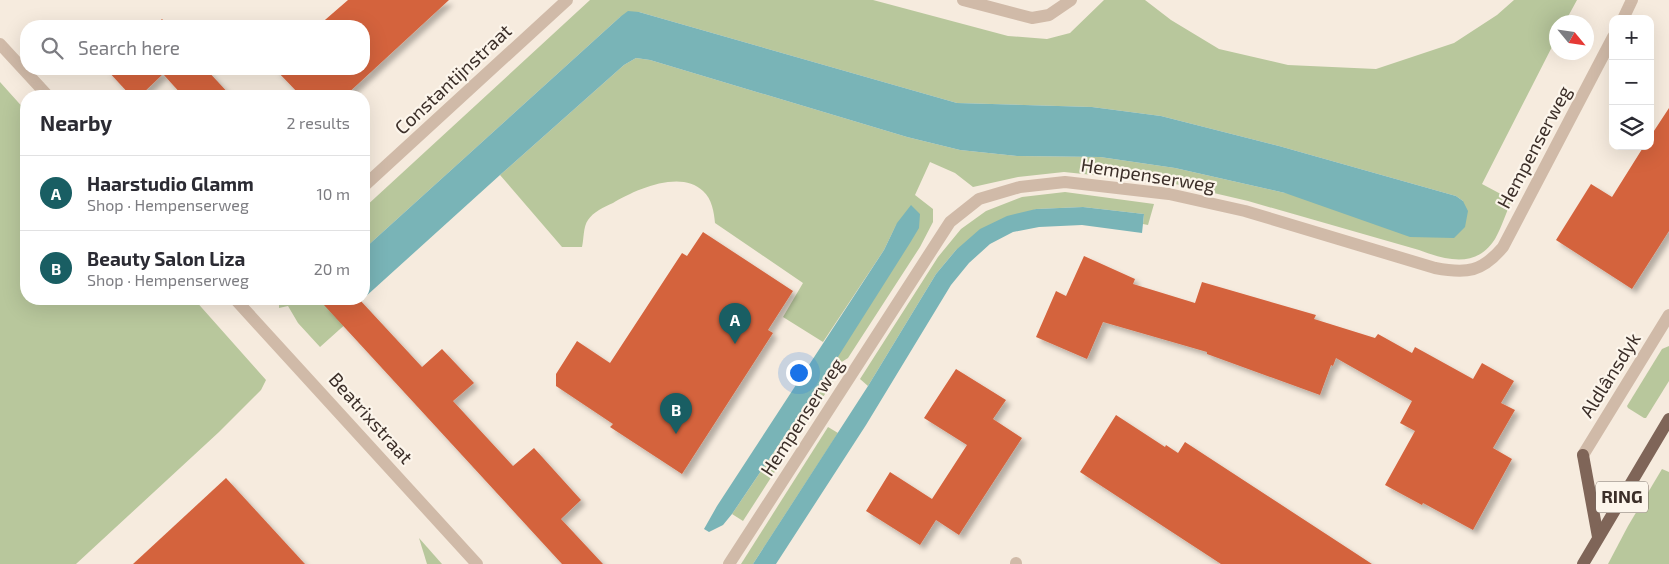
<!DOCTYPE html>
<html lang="en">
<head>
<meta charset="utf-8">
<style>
	:root { --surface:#fff; --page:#f7f7f7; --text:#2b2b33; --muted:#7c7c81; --line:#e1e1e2; --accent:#195e63 }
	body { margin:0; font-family:"Exo 2",sans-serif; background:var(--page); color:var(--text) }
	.controls { position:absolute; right:15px; top:15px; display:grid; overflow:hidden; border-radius:10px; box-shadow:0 5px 20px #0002 }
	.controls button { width:45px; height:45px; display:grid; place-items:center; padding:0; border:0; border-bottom:1px solid var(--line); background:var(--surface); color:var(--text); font:25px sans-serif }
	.compass { position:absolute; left:1549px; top:15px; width:45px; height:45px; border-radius:50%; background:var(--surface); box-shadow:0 5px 20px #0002; rotate:119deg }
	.you { position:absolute; left:798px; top:372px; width:18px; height:18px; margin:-12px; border:4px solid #fff; border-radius:50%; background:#1a73e8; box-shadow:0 0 0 8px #1a73e833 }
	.badge { display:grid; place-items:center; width:32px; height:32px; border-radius:50%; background:var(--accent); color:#fff; font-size:16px; font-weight:700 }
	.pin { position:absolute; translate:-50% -41px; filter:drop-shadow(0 1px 2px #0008) }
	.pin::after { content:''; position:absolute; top:26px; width:18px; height:15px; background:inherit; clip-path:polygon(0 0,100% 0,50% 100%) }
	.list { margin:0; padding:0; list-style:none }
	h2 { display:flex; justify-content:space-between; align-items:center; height:65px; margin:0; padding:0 20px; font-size:21px }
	h2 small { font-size:16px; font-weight:400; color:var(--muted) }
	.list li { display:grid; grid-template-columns:32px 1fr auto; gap:15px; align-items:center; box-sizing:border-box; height:75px; padding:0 20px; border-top:1px solid var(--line) }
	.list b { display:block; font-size:19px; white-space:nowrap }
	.list p { margin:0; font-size:16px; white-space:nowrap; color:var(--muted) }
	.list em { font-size:16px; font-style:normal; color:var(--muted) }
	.icon { flex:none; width:28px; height:28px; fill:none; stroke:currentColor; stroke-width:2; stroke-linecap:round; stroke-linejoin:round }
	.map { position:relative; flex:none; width:1669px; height:564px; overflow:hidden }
	.search { position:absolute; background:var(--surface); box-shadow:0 5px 20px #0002; left:20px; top:20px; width:350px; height:55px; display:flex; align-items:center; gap:12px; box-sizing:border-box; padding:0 18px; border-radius:20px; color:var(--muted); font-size:19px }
	.panel { position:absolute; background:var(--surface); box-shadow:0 5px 20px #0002; left:20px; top:90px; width:350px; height:215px; border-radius:20px }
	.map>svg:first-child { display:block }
	.green { fill:#b8c79c }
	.water { fill:#79b4b7 }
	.building { fill:#d4633e; filter:url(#shadow) }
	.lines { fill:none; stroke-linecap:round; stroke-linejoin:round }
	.minor { stroke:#d0baa8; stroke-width:12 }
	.primary { stroke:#7f6558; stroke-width:12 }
	.labels { text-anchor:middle; stroke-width:4.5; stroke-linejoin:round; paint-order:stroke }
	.shield { fill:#fcf5eb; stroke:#766a63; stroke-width:1 }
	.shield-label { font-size:18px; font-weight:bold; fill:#3c2f29 }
	.street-label { font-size:19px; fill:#3c2f29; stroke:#fcf5eb }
</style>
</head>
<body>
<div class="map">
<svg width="1669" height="564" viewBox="0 0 1669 564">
	<defs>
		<filter id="shadow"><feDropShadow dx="4.5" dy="4.5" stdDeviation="2.5" flood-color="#0004"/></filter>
	</defs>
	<rect width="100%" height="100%" fill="#f6ebde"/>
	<g class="green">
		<path d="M590 0H873L1008 36 1047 39 1070 33 1104 0H1145L1171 20 1219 49 1288 65 1376 69 1454 43 1497 15 1514 0H1577L1565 22H1556V39L1482 184 1512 200C1506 212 1502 227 1495 239 1476 269 1446 260 1419 250L1248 201 1171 183 1064 172 1018 177 973 187 955 173 930 162 915 195 933 209V222L920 247 848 358 840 363 836 360 897 223 884 250 823 342 783 317 803 283 715 223C714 212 712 199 703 191 681 169 634 190 613 203 604 207 593 212 588 220 583 227 584 239 582 247H562L500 175 624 65 636 58 650 60 907 137 960 150 1017 156 1100 157 1175 168 1285 193 1463 201 1456 196 1279 146 1161 116 1092 107 957 103 639 12 620 17 364 249V208Z"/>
		<polygon points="0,82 26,111 26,299 194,299 266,380 261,390 219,432 76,564 0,564"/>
		<polygon points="1065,192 1154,204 1148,225 1143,224 1144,214 1083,207 1036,209 956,250 936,274 868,386 860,379 938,257 961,229 986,211 1022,197"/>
		<polygon points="279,299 333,299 349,321 320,347 298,323 288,306 279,308"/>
		<polygon points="1669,346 1669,381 1646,418 1644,418 1628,408 1627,406 1662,349"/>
		<polygon points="831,367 836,370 836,377 743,521 732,514"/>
		<polygon points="828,427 838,433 753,564 741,564"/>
		<polygon points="1662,469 1669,472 1669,564 1608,564 1628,526"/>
		<polygon points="419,538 442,564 427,564"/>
	</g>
	<g class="water">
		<polygon points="628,11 639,12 957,103 1092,107 1161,116 1279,146 1456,196 1463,201 1468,211 1465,227 1454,238 1410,237 1285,193 1175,168 1100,157 1017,156 960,150 907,137 650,60 636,58 624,65 500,175 364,298 364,249 620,17"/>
		<polygon points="911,205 920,214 919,228 910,243 836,360 732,514 723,525 709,532 704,529 717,506 884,250 897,223"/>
		<polygon points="1083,207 1144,214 1142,233 1082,225 1039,227 1013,232 990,244 969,263 951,285 866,425 776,564 753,564 868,386 936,274 956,250 980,229 1007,216 1036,209"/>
	</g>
	<g class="building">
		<polygon points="348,0 449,0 345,96 301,96 275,69 364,69 364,26 318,26"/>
		<polygon points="162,19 168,26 155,26"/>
		<polygon points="109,69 206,69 231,96 183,96 163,74 140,96 131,96 107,70"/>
		<polygon points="1669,108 1669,231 1632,289 1556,240 1591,184 1612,197 1644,146 1650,146 1650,137"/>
		<polygon points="703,232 793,291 768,330 773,333 682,474 610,427 613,424 556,386 556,374 577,341 610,363 682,253 687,256"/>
		<polygon points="1084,256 1135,279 1133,284 1195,303 1202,282 1316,315 1314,319 1375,338 1378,334 1412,353 1415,347 1473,379 1482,363 1514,381 1501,403 1515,410 1493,448 1512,459 1473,530 1423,503 1422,505 1385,485 1415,431 1400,423 1412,401 1336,358 1333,366 1331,365 1320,395 1207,354 1207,352 1103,322 1087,359 1036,337 1056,291 1066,296"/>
		<polygon points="331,299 359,299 422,367 442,349 474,383 453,401 513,466 534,448 581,500 561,519 603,564 562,564 324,305"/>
		<polygon points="956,369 1006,400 993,419 1022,438 959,535 936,520 920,545 866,511 890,472 932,499 967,445 924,418"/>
		<polygon points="1116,415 1165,447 1166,445 1178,453 1185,442 1372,564 1221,564 1080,472"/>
		<polygon points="226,478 305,564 133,564"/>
	</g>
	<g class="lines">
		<g class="minor">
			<polyline points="963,0 1032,18 1049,15 1071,0"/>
			<polyline points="1623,19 1632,0"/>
			<polyline points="0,44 48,96"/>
			<polyline points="364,186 567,0"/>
			<polyline points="235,299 477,564"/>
			<polyline points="1583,455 1669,315"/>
			<path d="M729 564 950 222 979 199 1020 187 1065 182 1169 194 1245 211 1435 268C1467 274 1482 272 1503 247L1613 37"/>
			<polyline points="1016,564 1016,563"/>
		</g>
		<g class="primary">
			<polyline points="1583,455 1598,537"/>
			<polyline points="1583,564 1669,419"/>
		</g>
	</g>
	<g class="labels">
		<rect class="shield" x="1596" y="481.5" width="52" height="31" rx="4"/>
		<g class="shield-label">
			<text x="1622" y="503">RING</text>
		</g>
		<g class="street-label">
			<text transform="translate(453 79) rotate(-43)" y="7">Constantijnstraat</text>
			<text transform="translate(1534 147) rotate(-62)" y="7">Hempenserweg</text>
			<text transform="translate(1148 175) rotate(9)" y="7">Hempenserweg</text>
			<text transform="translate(1610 375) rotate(-58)" y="7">Aldlânsdyk</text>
			<text transform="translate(802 417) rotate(-57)" y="7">Hempenserweg</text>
			<text transform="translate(371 418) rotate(48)" y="7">Beatrixstraat</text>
		</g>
	</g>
</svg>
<div class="controls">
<button>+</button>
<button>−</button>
<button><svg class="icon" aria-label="layers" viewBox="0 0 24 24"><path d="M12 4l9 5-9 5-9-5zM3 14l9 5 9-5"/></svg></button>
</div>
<svg class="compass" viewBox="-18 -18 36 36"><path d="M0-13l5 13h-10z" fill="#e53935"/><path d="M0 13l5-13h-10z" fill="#7c7c81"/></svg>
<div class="you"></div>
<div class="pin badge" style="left:735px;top:344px">A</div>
<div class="pin badge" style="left:676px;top:434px">B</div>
<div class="search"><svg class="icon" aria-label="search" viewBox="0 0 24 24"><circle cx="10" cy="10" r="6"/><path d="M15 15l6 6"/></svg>Search here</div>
<section class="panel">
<h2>Nearby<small>2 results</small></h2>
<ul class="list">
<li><span class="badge">A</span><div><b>Haarstudio Glamm</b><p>Shop · Hempenserweg</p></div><em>10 m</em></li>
<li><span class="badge">B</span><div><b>Beauty Salon Liza</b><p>Shop · Hempenserweg</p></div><em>20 m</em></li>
</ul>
</section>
</div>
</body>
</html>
